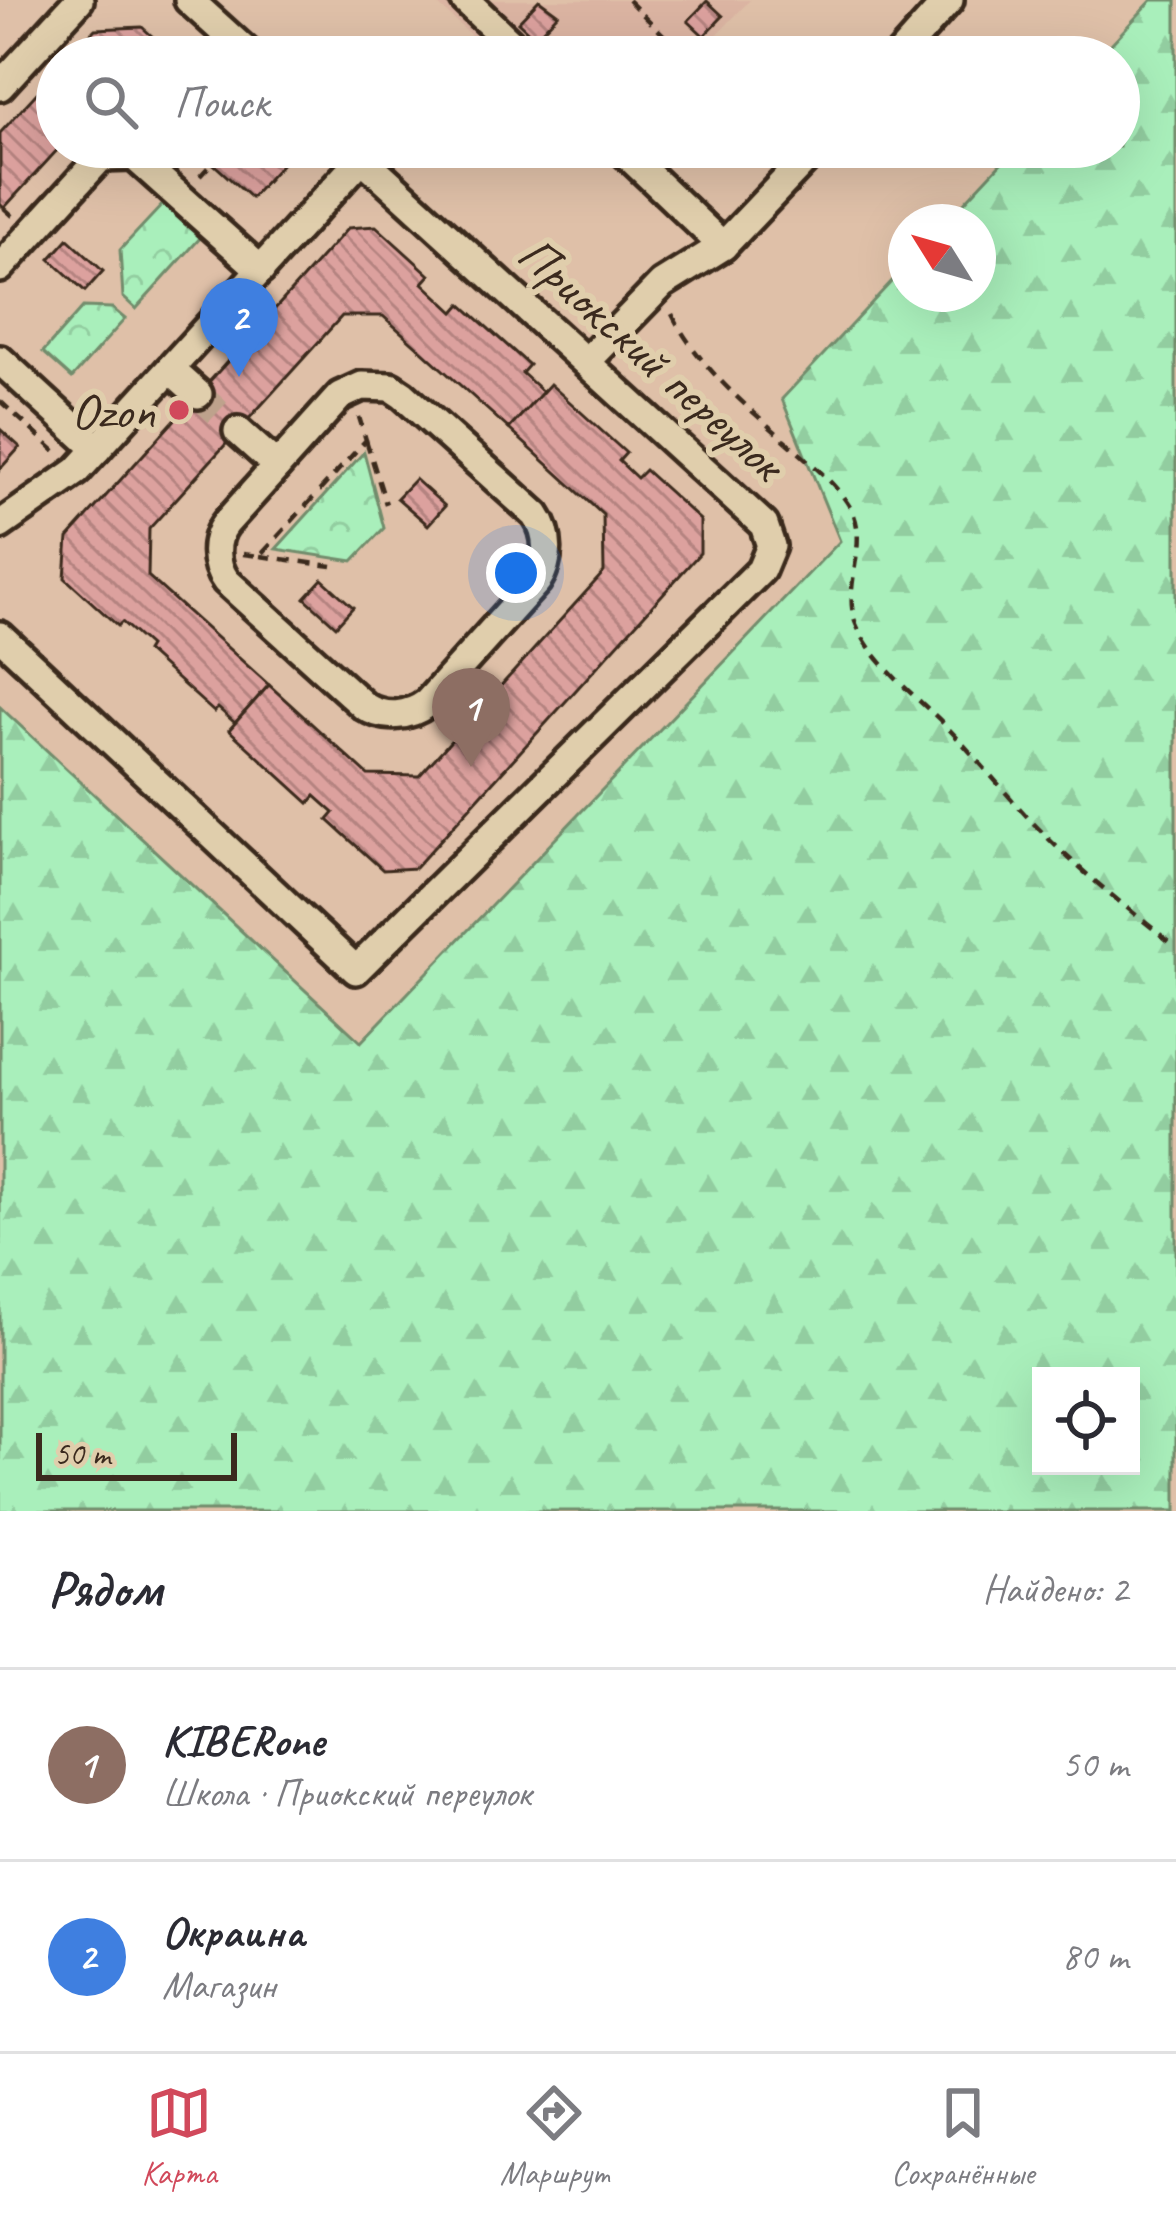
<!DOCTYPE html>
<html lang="ru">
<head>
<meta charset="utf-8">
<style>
	:root { --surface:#fff; --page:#f7f7f7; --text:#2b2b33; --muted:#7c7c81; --line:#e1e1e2; --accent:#d1495b }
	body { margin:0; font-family:Caveat,sans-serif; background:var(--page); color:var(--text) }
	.controls { position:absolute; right:36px; bottom:36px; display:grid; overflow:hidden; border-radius:0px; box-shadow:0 12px 48px #0002 }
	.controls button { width:108px; height:108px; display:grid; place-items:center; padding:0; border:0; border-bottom:3px solid var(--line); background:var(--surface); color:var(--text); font:60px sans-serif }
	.compass { position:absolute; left:888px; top:204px; width:108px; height:108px; border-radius:50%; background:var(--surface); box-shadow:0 12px 48px #0002; rotate:307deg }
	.scale { position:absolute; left:36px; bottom:30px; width:201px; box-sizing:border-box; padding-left:12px; border:6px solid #3b2a1e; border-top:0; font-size:33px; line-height:42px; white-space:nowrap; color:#3b2a1e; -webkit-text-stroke:9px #e0ceac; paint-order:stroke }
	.you { position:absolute; left:516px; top:573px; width:42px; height:42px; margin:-30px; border:9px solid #fff; border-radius:50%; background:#1a73e8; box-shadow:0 0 0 18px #1a73e833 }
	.badge { display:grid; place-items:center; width:78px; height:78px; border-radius:50%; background:var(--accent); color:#fff; font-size:39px; font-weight:700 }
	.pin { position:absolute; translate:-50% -99px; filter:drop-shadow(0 3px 6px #0008) }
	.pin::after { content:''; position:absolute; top:63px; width:42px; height:36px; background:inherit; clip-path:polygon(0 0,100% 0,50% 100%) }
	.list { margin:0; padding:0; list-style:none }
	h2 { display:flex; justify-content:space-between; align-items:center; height:156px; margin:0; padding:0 48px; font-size:51px }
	h2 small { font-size:39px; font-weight:400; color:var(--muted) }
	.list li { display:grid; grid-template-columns:78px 1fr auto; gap:36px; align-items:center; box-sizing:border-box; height:192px; padding:0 48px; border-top:3px solid var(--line) }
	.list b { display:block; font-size:45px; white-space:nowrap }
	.list p { margin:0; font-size:39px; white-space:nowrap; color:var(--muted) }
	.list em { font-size:39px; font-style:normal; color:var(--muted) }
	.icon { flex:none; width:66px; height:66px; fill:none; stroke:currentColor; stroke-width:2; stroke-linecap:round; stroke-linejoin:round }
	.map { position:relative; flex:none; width:1176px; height:1511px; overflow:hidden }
	.search { position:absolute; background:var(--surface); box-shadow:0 12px 48px #0002; left:36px; right:36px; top:36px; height:132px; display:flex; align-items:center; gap:30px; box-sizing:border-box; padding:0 42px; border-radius:66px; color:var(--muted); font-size:45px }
	.sheet { height:540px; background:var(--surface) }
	nav { display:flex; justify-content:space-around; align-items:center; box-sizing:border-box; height:168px; border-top:3px solid var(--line); background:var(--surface); font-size:33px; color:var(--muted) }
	nav a { display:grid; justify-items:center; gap:6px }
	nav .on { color:var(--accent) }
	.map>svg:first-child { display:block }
	.built { fill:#dbb4a2 }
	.forest { fill:url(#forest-firs); stroke:#728c6c; stroke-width:3; fill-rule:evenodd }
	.park { fill:url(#park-crowns); stroke:#728c6c; stroke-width:3 }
	.building { fill:url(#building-back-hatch); stroke:#3b2a1e; stroke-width:3 }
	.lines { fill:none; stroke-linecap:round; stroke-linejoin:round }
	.minor-tunnel { stroke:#bea28c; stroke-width:27; stroke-dasharray:27 14; stroke-linecap:butt }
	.minor-casing { stroke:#3b2a1e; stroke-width:36 }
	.path { stroke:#3b2a1e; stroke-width:4.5; stroke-dasharray:12 9; stroke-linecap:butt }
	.minor { stroke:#e0ceac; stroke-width:27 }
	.poi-dot { fill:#d1495b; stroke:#e0ceac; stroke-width:4.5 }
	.labels { text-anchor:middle; stroke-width:12; stroke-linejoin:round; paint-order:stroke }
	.street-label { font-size:51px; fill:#3b2a1e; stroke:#e0ceac }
	.poi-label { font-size:51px; fill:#3b2a1e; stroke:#e0ceac; text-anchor:end }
</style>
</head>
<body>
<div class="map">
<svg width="1176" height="1511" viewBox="0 0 1176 1511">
	<defs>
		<pattern id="forest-firs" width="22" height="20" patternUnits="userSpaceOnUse" patternTransform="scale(3)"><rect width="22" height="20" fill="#a9efbb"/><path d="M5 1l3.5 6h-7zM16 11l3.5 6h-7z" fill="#92cda0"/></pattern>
		<pattern id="park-crowns" width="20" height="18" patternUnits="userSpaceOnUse" patternTransform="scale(3)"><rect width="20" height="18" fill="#a9efbb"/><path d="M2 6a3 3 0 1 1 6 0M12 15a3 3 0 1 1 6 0" fill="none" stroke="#92cda0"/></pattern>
		<pattern id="building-back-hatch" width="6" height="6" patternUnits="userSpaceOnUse" patternTransform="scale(3)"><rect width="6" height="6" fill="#dca19e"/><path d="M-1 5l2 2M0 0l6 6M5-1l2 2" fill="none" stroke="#b48380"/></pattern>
	</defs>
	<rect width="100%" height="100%" fill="#dfc0a8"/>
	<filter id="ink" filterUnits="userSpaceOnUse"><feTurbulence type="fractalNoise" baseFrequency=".00833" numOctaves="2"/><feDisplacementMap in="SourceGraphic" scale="24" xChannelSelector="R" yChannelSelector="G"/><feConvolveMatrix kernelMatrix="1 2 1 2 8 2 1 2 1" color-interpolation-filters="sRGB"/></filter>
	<g filter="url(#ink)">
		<polygon class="built" points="433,0 750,0 696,57 494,57"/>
		<path class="forest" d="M1152 0H1176V1511H0V707L361 1042 840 541 782 399 906 266V294H978V222H946L1016 147H1119V57H1099ZM1041 1376H1131V1466H1041Z"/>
		<g class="park">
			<polygon points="164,203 201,237 136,309 123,297 120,250"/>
			<polygon points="83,307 112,308 125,319 72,378 43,352"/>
			<polygon points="364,452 384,528 353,561 276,549"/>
		</g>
		<g class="building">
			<polygon points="539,0 558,14 535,38 518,22"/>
			<polygon points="707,1 723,16 704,36 688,21"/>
			<polygon points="142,27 175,57 69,57 95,29"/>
			<polygon points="560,32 582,53 578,57 557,57 546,47"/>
			<polygon points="57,71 57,147 60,147 4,208 0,204 0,133"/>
			<polygon points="195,147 274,147 287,158 251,198"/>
			<polygon points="376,226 430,275 423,283 454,312 461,304 529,365 522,373 543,392 509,429 383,316 342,316 149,529 148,576 269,685 235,723 218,708 214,712 146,651 149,646 122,622 118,626 65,578 68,538 348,228"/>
			<polygon points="68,239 103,271 85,291 50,259"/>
			<polygon points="550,384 626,453 619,461 637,478 645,470 700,520 700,553 415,868 383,870 328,820 334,813 315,796 309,803 229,730 269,685 368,775 419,776 604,572 603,515 509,429"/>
			<polygon points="0,429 20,447 0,469"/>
			<polygon points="415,479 445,506 428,525 397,498"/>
			<polygon points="322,579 353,607 336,626 305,598"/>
		</g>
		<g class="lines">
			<polyline class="minor-tunnel" points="198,394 238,431"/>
			<g class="minor-casing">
				<g id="minor">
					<polyline points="189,0 252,57"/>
					<polyline points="465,0 525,57"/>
					<polyline points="898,57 949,0"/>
					<polyline points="0,86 79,0"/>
					<polyline points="619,147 723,246 817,147"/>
					<polyline points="0,268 101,157 134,156 261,270"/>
					<polyline points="0,360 97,449"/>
					<polyline points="586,362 662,284 723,246"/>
					<polyline points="170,369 198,394"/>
					<path d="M362 386 391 387 403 395 536 515C550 535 550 561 537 581L427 703C409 717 384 719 364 706L226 581C214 565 213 539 226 523L340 396Z"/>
					<polyline points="238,431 277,466"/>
					<polyline points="0,525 77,471 362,158"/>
					<polyline points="0,636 356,970 761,570 771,546 764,525 350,147"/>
				</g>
			</g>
			<g class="path">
				<polyline points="628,0 686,57"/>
				<polyline points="200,176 212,163"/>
				<polyline points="4,208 14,217"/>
				<path d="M672 314C697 365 745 405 787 442 810 463 834 481 850 507 871 541 841 587 856 624 873 664 916 696 946 726 978 759 1006 795 1038 828 1080 872 1129 909 1176 947"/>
				<polyline points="0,401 55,451"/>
				<polyline points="366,440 386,504"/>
				<polyline points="243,554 260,556 366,440 359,417"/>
				<polyline points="260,556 332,566"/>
			</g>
			<use href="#minor" class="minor"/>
		</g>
	</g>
	<circle class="poi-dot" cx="179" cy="410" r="12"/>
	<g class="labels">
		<g class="street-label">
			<text transform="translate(652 357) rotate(42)" y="18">Приокский переулок</text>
		</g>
		<g class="poi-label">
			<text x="155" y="428">Ozon</text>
		</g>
	</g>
</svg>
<div class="controls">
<button><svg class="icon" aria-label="locate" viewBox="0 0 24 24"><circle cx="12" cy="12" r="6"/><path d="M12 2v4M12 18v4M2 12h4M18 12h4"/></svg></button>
</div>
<svg class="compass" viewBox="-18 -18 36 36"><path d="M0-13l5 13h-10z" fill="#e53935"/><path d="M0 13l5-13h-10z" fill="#7c7c81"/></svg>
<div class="scale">50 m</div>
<div class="you"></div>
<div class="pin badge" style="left:471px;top:767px;background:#8d6e63">1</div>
<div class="pin badge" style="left:239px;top:377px;background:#3f7fe0">2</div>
<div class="search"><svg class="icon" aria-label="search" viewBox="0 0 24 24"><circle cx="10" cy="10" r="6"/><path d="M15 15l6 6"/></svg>Поиск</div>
</div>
<section class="sheet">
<h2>Рядом<small>Найдено: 2</small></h2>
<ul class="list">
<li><span class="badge" style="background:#8d6e63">1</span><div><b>KIBERone</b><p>Школа · Приокский переулок</p></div><em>50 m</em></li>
<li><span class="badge" style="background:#3f7fe0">2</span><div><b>Окраина</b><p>Магазин</p></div><em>80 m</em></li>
</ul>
</section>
<nav>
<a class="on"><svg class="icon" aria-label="map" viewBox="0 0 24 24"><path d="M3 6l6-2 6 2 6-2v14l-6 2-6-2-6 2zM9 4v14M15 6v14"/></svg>Карта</a>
<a><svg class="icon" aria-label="directions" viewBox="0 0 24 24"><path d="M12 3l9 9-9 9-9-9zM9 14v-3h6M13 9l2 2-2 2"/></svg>Маршрут</a>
<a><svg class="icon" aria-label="saved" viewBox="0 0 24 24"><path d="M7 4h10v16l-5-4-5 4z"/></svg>Сохранённые</a>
</nav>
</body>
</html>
